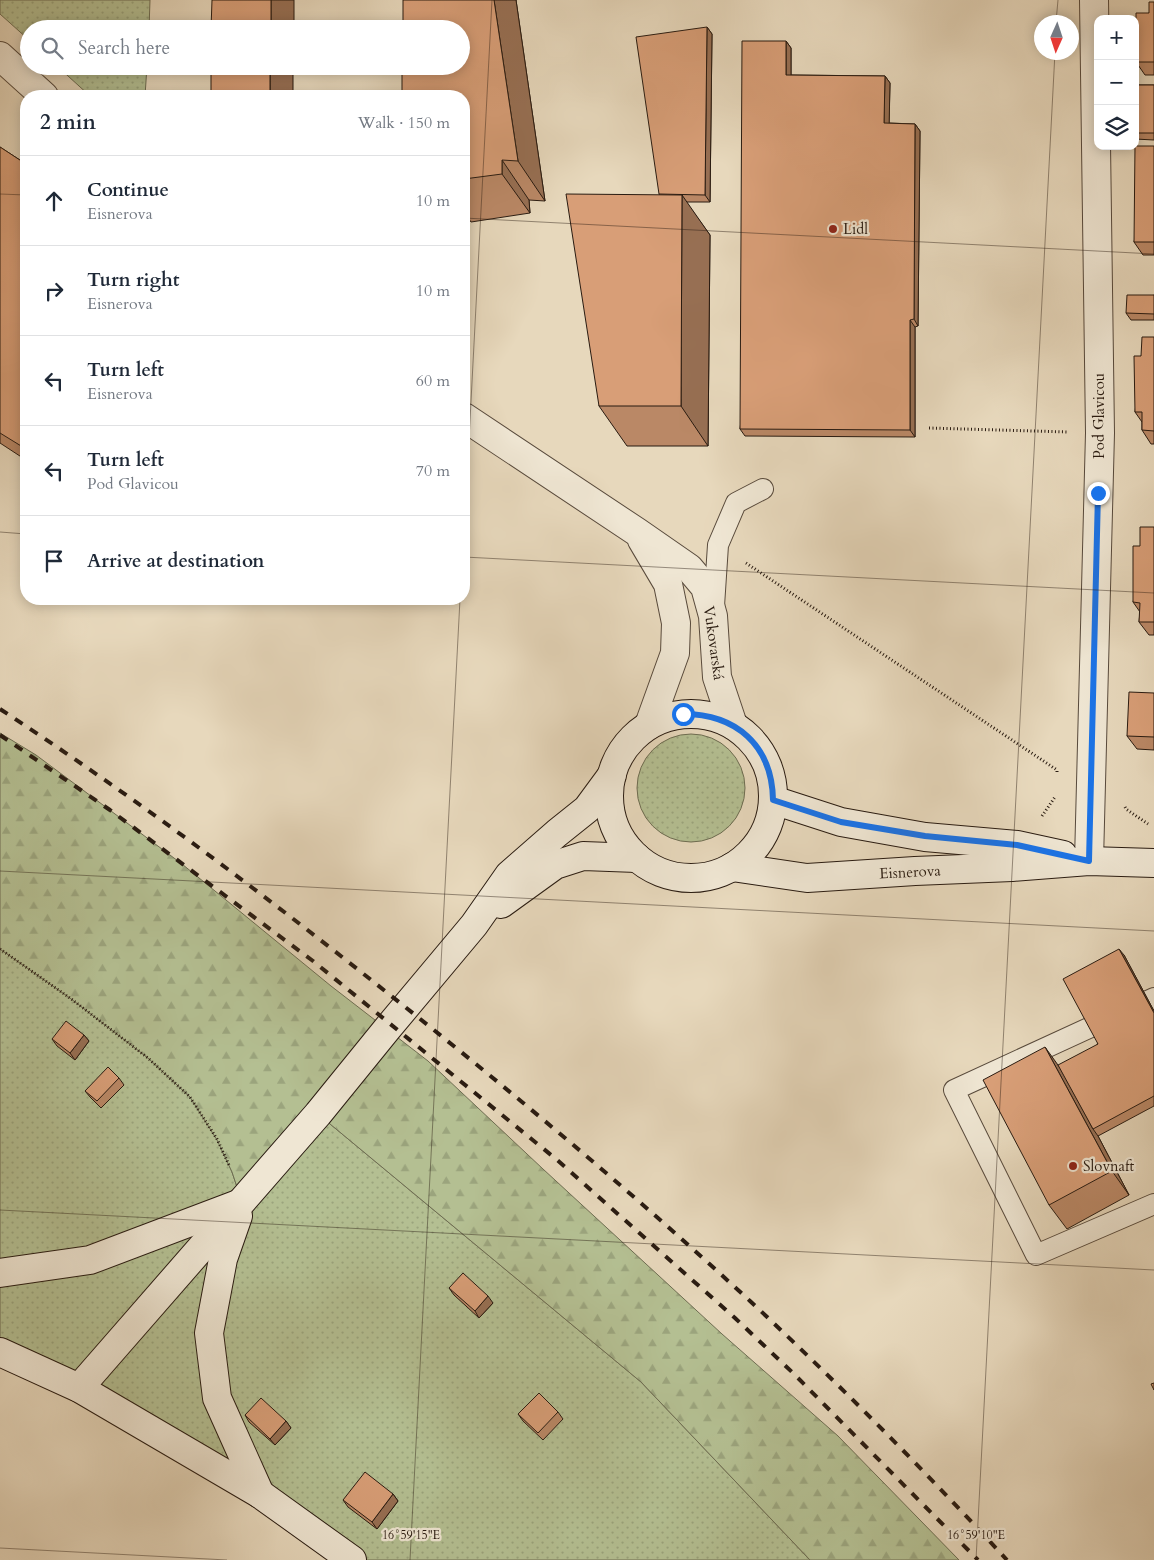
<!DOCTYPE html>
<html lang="en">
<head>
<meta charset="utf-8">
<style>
	:root { --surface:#fff; --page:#f2f2f3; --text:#1f2937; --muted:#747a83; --line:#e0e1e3 }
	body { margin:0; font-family:Cardo,serif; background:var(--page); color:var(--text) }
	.controls { position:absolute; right:15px; top:15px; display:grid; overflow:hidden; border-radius:10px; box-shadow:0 2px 12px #0003 }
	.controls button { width:45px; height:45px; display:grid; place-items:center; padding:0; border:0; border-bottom:1px solid var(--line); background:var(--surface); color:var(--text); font:25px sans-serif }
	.compass { position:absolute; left:1034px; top:15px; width:45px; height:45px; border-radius:50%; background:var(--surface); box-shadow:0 2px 12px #0003; rotate:183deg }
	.stop { position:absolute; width:15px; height:15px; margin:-11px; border:4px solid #1a73e8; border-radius:50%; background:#fff }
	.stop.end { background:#1a73e8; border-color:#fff; box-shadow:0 1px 5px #0008 }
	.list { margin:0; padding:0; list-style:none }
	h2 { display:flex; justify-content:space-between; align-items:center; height:65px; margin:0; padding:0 20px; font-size:21px }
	h2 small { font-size:16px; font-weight:400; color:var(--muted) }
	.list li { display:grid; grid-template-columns:32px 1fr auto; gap:15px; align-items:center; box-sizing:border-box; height:90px; padding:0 20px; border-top:1px solid var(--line) }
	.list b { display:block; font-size:19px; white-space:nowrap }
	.list p { margin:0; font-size:16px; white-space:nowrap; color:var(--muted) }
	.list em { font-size:16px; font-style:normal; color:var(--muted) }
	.icon { flex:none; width:28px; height:28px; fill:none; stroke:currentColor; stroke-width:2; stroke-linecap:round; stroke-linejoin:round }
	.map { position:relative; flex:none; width:1154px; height:1560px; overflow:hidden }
	.search { position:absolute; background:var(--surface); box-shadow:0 2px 12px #0003; left:20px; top:20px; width:450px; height:55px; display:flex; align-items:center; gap:12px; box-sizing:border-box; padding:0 18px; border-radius:28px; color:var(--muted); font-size:19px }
	.panel { position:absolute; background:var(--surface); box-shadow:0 2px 12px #0003; left:20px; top:90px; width:450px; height:515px; border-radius:20px }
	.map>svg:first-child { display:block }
	.grass { fill:url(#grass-dots); stroke:#6e6d52 }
	.forest { fill:url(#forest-firs); stroke:#6e6d52 }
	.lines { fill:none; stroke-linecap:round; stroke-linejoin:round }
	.lane-casing { stroke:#584a3c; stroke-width:22 }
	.street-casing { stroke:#584a3c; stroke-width:30 }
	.secondary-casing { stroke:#291b11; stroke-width:30 }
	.path { stroke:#291b11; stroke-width:3; stroke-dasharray:1 2.5; stroke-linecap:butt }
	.lane { stroke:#efe6d3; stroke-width:20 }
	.street { stroke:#efe6d3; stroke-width:28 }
	.secondary { stroke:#efe6d3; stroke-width:28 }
	.rail { stroke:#291b11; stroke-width:4; stroke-dasharray:9 9; stroke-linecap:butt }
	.wall { fill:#ba8866; stroke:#291b11 }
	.shaded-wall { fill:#976f53; stroke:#291b11 }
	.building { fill:#d89e77; stroke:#291b11 }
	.route { stroke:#1a73e8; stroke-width:6 }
	.ticks { fill:none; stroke:#291b11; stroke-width:1; stroke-opacity:0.45 }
	.poi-dot { fill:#8f2418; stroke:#efe6d3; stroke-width:2 }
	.labels { text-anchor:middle; stroke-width:4.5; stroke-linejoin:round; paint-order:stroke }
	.poi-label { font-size:15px; fill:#291b11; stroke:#efe6d3; text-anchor:start }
	.street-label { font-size:15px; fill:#291b11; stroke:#efe6d3 }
	.ticks-label { font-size:12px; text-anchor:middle; fill:#291b11; stroke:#efe6d3; stroke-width:4.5; stroke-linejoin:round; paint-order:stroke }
</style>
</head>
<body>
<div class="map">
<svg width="1154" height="1560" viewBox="0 0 1154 1560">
	<defs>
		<pattern id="grass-dots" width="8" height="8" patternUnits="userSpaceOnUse" patternTransform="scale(1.25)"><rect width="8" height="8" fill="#b4bf92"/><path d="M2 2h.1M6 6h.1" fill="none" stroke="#9ba47d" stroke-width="1.8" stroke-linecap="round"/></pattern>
		<pattern id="forest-firs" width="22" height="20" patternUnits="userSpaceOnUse" patternTransform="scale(1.25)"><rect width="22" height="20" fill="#b4bf92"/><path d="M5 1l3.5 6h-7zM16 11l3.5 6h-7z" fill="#9ba47d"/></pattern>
	</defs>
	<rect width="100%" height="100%" fill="#e7d8bc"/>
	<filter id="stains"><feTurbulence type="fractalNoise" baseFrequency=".004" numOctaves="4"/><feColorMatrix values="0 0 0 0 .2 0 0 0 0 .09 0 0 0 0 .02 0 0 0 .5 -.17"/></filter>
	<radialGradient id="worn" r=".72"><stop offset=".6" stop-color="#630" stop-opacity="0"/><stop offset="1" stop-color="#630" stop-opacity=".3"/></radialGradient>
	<g class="grass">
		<polygon points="0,0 150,0 149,29 29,29 29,40 0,14"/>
		<polygon points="57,66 147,66 145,96 90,96"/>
		<circle cx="691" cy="788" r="54"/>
		<polygon points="0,949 70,998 148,1058 190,1097 217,1139 232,1172 242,1202 318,1114 641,1382 810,1560 352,1560 0,1352"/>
	</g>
	<polygon class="forest" points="0,733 36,755 182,864 331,986 428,1061 543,1169 722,1334 838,1436 959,1560 810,1560 641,1382 318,1114 242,1202 232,1172 217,1140 190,1097 148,1058 70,998 0,949"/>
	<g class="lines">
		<g class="lane-casing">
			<g id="lane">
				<polyline points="714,606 718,545 736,503 763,489"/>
				<polyline points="1154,998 954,1090 1036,1255 1154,1204"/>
			</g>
		</g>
		<g class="street-casing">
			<g id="street">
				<polyline points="0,56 44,96"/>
				<polyline points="464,417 637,532 689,568 705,587 713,616 717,677 733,725"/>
				<polyline points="642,540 668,584 676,623 675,653 649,725"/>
				<polyline points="1089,861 1100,433 1094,0"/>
			</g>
		</g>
		<g class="secondary-casing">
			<g id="secondary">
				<circle cx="691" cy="796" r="82"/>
				<polyline points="773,800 841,822 925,837 1017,845 1063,855"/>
				<polyline points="732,867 807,878 915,871 1012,867 1089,861 1154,863"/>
				<polyline points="501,904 555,865 583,856 637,858"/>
				<polyline points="238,1216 223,1259 209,1333 217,1398 260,1494"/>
				<polyline points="0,1273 90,1260 238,1204"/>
				<polyline points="0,1352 79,1388 260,1494 352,1560"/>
				<polyline points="79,1388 318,1114 387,1029 474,925 509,875 557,833 587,809 612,775"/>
			</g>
		</g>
		<g class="path">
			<polyline points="929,428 1068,432"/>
			<polyline points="746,563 1057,770 1057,773"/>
			<polyline points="1125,807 1126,809 1148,824"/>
			<polyline points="1042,816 1055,797"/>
			<polyline points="0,949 70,998 148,1058 190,1097 217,1139 229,1165"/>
		</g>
		<use href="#lane" class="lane"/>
		<use href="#street" class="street"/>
		<use href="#secondary" class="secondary"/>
		<g class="rail">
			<path d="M0 709C133 796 261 892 385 991 510 1090 633 1193 750 1301 839 1384 925 1471 1007 1560"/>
			<polyline points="0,735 110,810 313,961 556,1159 735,1318 793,1373 978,1560"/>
		</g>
	</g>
	<g class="wall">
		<polygon points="516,0 545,201 529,200 530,213 471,222 464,212 464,96"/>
		<polygon points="1154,2 1154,75 1145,75 1136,62 1149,13"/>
		<polygon points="707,27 712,34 710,202 686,202 710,235 708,446 627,446 599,406"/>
		<polygon points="786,41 791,48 791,75 885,76 890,83 889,123 915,124 920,131 918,326 915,327 915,437 745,436 740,429"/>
		<polygon points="1135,85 1154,85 1154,140 1135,139"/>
		<polygon points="1154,146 1154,255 1143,255 1134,242"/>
		<polygon points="0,147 26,164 26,460 0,443"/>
		<polygon points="1154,295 1154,320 1131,320 1126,313"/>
		<polygon points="1154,337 1154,444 1151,444 1142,430 1142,422 1135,412 1141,356"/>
		<polygon points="1154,527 1154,635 1149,635 1139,622 1140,612 1133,602"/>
		<polygon points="1154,693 1154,750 1137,749 1127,736"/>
		<polygon points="1124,955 1154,1011 1154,1106 1098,1136 1129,1195 1067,1229 1049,1205"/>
		<polygon points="84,1035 89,1041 75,1060 57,1046 52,1039"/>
		<polygon points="119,1078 124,1085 101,1108 90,1097 85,1091"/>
		<polygon points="449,1288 493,1303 479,1318 454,1295"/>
		<polygon points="558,1412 563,1419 543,1440 523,1421 518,1414"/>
		<polygon points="245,1415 286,1421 291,1428 275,1445 249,1422"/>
		<polygon points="393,1494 398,1501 377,1529 348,1507 343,1500"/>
	</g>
	<g class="shaded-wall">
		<rect x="271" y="0" width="23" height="29"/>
		<polygon points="494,0 516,0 545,201 518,161"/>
		<polygon points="707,27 712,34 710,202 705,195"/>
		<polygon points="786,41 791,48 791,82 786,75"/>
		<rect x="270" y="66" width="23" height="30"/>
		<polygon points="885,76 890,83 889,130 884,123"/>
		<polygon points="915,124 920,131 918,326 914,319"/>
		<polygon points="502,160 529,200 530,213 502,174"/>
		<polygon points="682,195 710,235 708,446 681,406"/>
		<polygon points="910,320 915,327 915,437 910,430"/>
		<polygon points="1119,949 1124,955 1154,1011 1154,1013"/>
		<polygon points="84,1035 89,1041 75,1060 70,1053"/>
		<polygon points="1045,1047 1063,1072 1093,1129 1098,1136 1129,1195 1112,1171"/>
		<polygon points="488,1296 493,1303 479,1318 475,1311"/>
		<polygon points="286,1421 291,1428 275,1445 270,1439"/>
		<polygon points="393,1494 398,1501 377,1529 372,1522"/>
	</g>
	<g class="building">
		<polygon points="212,0 271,0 271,29 211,29"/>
		<polygon points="403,0 494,0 518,161 502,160 502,174 464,179 464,96 402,96 402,66 461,66 461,29 403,29"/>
		<polygon points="1149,2 1154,2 1154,62 1136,62 1136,13 1149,13"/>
		<polygon points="707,27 705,195 659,194 636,37"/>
		<polygon points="742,41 786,41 786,75 885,76 884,123 915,124 914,319 910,320 910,430 740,429"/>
		<rect x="211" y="66" width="59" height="30"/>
		<rect x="1135" y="85" width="19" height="48"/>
		<polygon points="1135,146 1154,146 1154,242 1134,242"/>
		<polygon points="0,147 26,164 26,449 0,433"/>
		<polygon points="566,194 682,195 681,406 599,406"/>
		<polygon points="1127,295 1154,295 1154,314 1126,313"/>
		<polygon points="1142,337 1154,337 1154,431 1142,430 1142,412 1135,412 1134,356 1141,356"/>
		<polygon points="1140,527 1154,527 1154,622 1139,622 1140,603 1133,602 1133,546 1140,546"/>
		<polygon points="1129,692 1154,693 1154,737 1127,736"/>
		<polygon points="1119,949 1154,1013 1154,1096 1093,1129 1058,1065 1098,1044 1063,979"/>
		<polygon points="66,1021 84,1035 70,1053 52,1039"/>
		<polygon points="1045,1047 1112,1171 1049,1205 983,1080"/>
		<polygon points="108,1067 119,1078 97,1101 85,1091"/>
		<polygon points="463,1273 488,1296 475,1311 449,1288"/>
		<polygon points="1154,1383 1154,1390 1151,1384"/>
		<polygon points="539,1393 558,1412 538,1433 518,1414"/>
		<polygon points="261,1398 286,1421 270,1439 245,1415"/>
		<polygon points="365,1472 393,1494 372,1522 343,1500"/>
	</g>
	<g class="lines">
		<path class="route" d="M683 714C736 714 772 745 773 800L841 822 925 836 1017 845 1089 861 1098 493"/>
	</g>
	<path class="ticks" d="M1056 22 1058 0M0 194 26 195M464 218 1154 254M0 532 26 534M464 535 492 0M464 557 1154 593M0 871 1154 931M0 1210 1154 1270M0 1548 227 1560M410 1560 460 599M976 1560 1055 52"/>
	<g class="poi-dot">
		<circle cx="833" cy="229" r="5"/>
		<circle cx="1073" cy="1166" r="5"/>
	</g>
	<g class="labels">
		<g class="poi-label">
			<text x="843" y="234">Lidl</text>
			<text x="1083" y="1171">Slovnaft</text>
		</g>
		<g class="street-label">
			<text transform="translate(1099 416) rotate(-90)" y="5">Pod Glavicou</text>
			<text transform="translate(714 643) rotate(82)" y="5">Vukovarská</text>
			<text transform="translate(910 872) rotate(-3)" y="5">Eisnerova</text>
		</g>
	</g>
	<g class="ticks-label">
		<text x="411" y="1539">16°59'15"E</text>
		<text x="976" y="1539">16°59'10"E</text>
	</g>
	<rect width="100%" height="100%" filter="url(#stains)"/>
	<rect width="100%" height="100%" fill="url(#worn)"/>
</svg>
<div class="controls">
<button>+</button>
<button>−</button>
<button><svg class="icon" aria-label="layers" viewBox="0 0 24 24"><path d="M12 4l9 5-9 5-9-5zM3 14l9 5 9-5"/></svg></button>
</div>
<svg class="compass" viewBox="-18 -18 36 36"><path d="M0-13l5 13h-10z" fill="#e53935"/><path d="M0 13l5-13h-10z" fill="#747a83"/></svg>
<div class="stop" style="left:683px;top:714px"></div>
<div class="stop end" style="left:1098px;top:493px"></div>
<div class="search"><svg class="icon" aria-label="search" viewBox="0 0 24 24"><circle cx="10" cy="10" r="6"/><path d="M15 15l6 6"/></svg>Search here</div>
<section class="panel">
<h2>2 min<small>Walk · 150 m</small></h2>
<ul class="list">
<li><svg class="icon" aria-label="ahead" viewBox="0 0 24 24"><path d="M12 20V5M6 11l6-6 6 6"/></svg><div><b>Continue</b><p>Eisnerova</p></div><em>10 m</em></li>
<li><svg class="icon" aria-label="right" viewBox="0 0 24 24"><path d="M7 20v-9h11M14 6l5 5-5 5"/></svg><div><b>Turn right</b><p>Eisnerova</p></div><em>10 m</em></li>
<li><svg class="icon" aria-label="left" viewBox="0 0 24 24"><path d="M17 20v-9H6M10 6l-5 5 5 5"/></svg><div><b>Turn left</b><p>Eisnerova</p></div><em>60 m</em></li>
<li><svg class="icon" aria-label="left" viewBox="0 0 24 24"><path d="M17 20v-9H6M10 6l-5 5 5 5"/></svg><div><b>Turn left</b><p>Pod Glavicou</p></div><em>70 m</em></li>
<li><svg class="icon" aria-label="arrive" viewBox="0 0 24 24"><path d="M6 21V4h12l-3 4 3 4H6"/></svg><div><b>Arrive at destination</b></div></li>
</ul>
</section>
</div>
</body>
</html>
